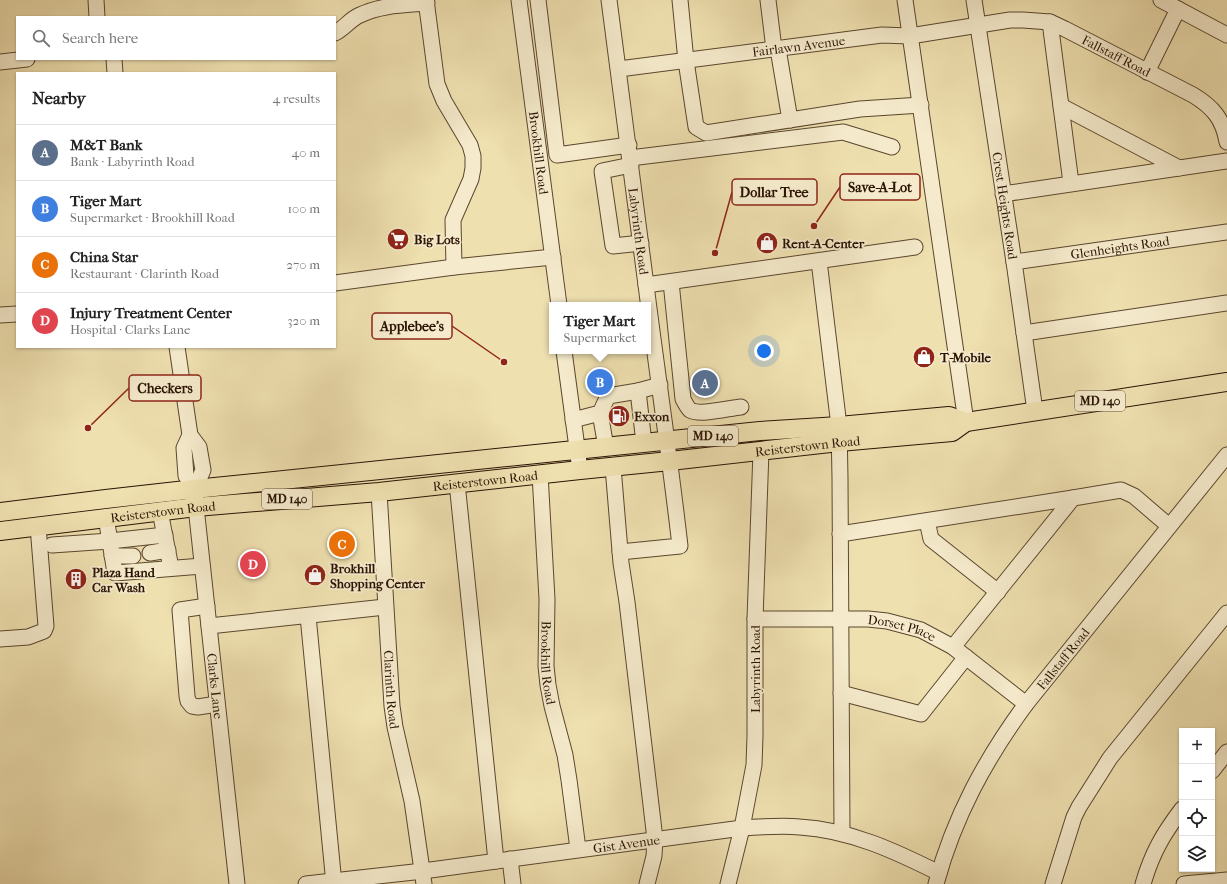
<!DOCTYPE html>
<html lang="en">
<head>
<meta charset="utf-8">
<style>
	:root { --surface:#fff; --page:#f2f2f2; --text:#222; --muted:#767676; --line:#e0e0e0; --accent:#8f2418 }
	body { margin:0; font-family:"IM FELL French Canon",serif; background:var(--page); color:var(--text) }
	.controls { position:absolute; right:12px; bottom:12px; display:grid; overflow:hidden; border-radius:0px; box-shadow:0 1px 3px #0004 }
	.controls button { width:36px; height:36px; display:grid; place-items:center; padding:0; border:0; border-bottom:1px solid var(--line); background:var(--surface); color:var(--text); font:20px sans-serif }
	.you { position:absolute; left:764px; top:351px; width:14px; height:14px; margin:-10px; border:3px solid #fff; border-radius:50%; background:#1a73e8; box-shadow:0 0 0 6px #1a73e833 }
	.badge { display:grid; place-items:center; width:26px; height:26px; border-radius:50%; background:var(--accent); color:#fff; font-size:13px; font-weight:700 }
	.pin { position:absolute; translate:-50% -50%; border:2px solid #fff; box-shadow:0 1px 4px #0006 }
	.popup { position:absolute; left:549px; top:302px; width:102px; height:52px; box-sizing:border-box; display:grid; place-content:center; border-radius:0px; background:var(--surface); filter:drop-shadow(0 1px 3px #0005); font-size:13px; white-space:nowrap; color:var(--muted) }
	.popup b { font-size:15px; color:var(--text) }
	.popup::after { content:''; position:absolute; left:50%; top:100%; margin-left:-8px; border:8px solid transparent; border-top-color:var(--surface) }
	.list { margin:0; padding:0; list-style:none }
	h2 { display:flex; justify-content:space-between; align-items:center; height:52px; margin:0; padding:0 16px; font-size:17px }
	h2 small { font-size:13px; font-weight:400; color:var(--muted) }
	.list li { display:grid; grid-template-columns:26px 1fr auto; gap:12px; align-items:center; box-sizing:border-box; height:56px; padding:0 16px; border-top:1px solid var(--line) }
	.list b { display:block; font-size:15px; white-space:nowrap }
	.list p { margin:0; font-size:13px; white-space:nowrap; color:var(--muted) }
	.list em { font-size:13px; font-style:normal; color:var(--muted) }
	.icon { flex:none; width:22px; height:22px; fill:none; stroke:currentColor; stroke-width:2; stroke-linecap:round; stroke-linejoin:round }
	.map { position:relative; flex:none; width:1227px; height:884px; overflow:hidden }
	.search { position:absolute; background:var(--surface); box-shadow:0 1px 3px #0004; left:16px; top:16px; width:320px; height:44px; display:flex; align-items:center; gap:10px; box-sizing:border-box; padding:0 14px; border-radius:0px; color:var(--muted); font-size:15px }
	.panel { position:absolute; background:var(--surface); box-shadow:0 1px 3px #0004; left:16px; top:72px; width:320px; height:276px; border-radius:0px }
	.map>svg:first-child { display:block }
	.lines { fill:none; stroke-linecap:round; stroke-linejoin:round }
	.minor-casing { stroke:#5b462e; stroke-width:17 }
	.major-casing { stroke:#2a1203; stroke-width:20 }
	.minor { stroke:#f5ebcc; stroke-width:15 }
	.major { stroke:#efe0b0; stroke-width:18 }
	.labels { text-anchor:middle; stroke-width:3.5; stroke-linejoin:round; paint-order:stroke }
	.shield { fill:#f5ebcc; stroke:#67533f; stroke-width:1 }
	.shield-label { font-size:12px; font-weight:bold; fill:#2a1203 }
	.street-label { font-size:13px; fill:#2a1203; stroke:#f5ebcc }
	.poi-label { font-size:13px; font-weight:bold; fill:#2a1203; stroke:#f5ebcc; text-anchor:start }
	.leader { fill:none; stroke:#8f2418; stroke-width:1.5 }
	.callout-dot { fill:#8f2418; stroke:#f5ebcc; stroke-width:1.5 }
	.callout { fill:#f5ebcc; stroke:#8f2418; stroke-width:1.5 }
	.callout-label { font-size:14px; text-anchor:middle; font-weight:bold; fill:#2a1203 }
</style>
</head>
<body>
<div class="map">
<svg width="1227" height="884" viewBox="0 0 1227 884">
	<rect width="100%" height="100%" fill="#efe0b0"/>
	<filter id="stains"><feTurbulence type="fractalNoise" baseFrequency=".005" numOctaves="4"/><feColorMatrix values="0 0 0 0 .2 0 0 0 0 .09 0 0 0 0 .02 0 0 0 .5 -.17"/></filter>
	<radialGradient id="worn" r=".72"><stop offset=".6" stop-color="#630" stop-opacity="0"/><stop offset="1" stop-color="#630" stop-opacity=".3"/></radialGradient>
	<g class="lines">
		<g class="minor-casing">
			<g id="minor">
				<polyline points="96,0 97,17"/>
				<polyline points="426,0 437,84 444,101 470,145 473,156 473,168 471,179 453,220 454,267"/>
				<path id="s1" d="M519 0 559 305"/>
				<polyline points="538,0 557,155 629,145"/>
				<path id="s2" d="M609 0C622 95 633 190 646 285 657 372 670 458 680 546L620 552"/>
				<polyline points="680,0 686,61 696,127 706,133 860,109 921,105"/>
				<polyline points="768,0 774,49"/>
				<polyline points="905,0 966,422"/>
				<path id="s3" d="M974 0 1014 262 1035 411"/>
				<polyline points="1161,0 1227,35"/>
				<polyline points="1050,22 1071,183"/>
				<path d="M335 33C345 28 350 19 360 15 381 5 404 5 427 3"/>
				<polyline points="778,49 790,120"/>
				<polyline points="114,59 115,73"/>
				<polyline points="0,62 27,59"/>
				<path id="s4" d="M619 69 882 35 910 36 1010 20H1023L1050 22 1065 29 1193 95C1213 107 1223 119 1227 142"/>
				<polyline points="1147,72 1178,9"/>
				<polyline points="1061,106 1179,168"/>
				<polyline points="630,158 843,132 892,147"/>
				<polyline points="631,165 602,171 613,246 641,243"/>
				<polyline points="1003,194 1227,161"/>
				<polyline points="819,261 839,426 840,478 842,833"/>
				<path id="s5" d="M1014 262 1227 232"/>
				<path d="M671 282 683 399C685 403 687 407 690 410 700 416 729 408 741 407"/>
				<polyline points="335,283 454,267 553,257"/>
				<polyline points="646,285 915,247"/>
				<polyline points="0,315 17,314"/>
				<polyline points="1024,333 1227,303"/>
				<path id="s6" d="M177 347 190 435 199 447 203 470 195 489 196 507 237 884"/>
				<polyline points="564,351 580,470"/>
				<polyline points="638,391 644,443"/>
				<polyline points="600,413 606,447"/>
				<polyline points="573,420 600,413 608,396 638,391 660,385"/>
				<polyline points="190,435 184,448 186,476 195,489"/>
				<polyline points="613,467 621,563 627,602 655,839 654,856 647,884"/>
				<path id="s7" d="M540 474 547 599 546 666 548 685 552 706 565 755 569 780 578 849"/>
				<polyline points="457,483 496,861"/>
				<path id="s8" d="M379 492 392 706 395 727 412 801 424 884"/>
				<polyline points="160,511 171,568"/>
				<polyline points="106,517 115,573 202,566"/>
				<polyline points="927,521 931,539 998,592"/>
				<polyline points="840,534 1073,498"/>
				<polyline points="52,545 110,541 165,535"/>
				<polyline points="150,553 168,550"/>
				<polyline points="112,556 133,556"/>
				<polyline points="207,606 180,610 187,696 188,701 192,706 198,707 217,704"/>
				<polyline points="308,616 334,884"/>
				<path id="s9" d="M755 619H868L887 621 921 630 953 647 1026 704"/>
				<polyline points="209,626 385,607"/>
				<polyline points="0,639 28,637 44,631 46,626 38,526"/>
				<polyline points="953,647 1073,498 1121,490 1134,496 1169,526"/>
				<polyline points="841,693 921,714 966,657"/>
				<polyline points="1212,771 1227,752"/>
				<polyline points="510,859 513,884"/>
				<path id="s10" d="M306 884 423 871 742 828C761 827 781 825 800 827 850 830 895 851 939 873"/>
				<polyline points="728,884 742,828 754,765 755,736 755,619 761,451"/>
				<path id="s11" d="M936 884C954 817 985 760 1026 704L1227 455"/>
				<polyline points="1053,884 1074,817 1079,807 1110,758 1227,613"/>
				<path d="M1143 884C1152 853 1163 834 1182 809"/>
				<polyline points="1184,884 1227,880"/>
			</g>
		</g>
		<g class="major-casing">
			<g id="major">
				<polyline points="0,512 106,499 195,489 760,431 839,426 949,416 966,422 1227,382"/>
				<path id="s12" d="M0 531 196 507 379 492 580 470 670 461 839 442 952 432 966 422"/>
			</g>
		</g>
		<use href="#minor" class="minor"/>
		<use href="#major" class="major"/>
	</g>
	<defs>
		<g id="supermarket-disc" transform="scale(1.15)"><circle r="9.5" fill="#8f2418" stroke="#f5ebcc"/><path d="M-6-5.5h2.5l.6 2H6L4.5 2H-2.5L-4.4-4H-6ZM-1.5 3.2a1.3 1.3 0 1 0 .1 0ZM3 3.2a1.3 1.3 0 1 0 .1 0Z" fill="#fff"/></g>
		<g id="shop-disc" transform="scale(1.15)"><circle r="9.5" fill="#8f2418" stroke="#f5ebcc"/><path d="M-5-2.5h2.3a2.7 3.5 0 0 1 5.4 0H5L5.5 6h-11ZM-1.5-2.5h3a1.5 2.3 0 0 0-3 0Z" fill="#fff"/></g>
		<g id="fuel-disc" transform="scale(1.15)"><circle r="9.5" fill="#8f2418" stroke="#f5ebcc"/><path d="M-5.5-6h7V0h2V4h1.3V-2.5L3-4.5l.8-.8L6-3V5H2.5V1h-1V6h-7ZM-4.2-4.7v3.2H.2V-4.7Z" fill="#fff"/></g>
		<g id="building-disc" transform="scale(1.15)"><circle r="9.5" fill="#8f2418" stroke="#f5ebcc"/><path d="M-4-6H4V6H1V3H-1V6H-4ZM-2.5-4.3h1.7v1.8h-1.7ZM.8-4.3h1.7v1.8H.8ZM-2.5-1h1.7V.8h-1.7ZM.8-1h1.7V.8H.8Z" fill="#fff"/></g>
	</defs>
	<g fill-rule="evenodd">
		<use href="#supermarket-disc" x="398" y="239"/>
		<use href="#shop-disc" x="767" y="243"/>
		<use href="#shop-disc" x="924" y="357"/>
		<use href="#fuel-disc" x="619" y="416"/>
		<use href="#shop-disc" x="315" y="575"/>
		<use href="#building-disc" x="76" y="579"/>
	</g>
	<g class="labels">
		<g class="shield">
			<rect x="1075" y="391" width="50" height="20" rx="3"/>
			<rect x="688" y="426" width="50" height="20" rx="3"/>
			<rect x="262" y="489" width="50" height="20" rx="3"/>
		</g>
		<g class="shield-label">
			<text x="1100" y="405">MD 140</text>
			<text x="713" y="440">MD 140</text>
			<text x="287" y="503">MD 140</text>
		</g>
		<g class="street-label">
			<text dy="5" stroke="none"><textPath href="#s4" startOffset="181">Fairlawn Avenue</textPath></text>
			<text dy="5" stroke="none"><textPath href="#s4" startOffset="509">Fallstaff Road</textPath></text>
			<text dy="5" stroke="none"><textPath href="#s1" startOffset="154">Brookhill Road</textPath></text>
			<text dy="5" stroke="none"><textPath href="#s3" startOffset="208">Crest Heights Road</textPath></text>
			<text dy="5" stroke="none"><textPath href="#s2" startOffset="233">Labyrinth Road</textPath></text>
			<text dy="5" stroke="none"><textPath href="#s5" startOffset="107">Glenheights Road</textPath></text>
			<text dy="5" stroke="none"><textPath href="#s12" startOffset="812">Reisterstown Road</textPath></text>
			<text dy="5" stroke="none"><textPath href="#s12" startOffset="488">Reisterstown Road</textPath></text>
			<text dy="5" stroke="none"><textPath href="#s12" startOffset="164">Reisterstown Road</textPath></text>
			<text dy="5" stroke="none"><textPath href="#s9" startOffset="148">Dorset Place</textPath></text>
			<text dy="5" stroke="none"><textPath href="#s11" startOffset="261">Fallstaff Road</textPath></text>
			<text dy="5" stroke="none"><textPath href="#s7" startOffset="189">Brookhill Road</textPath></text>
			<text transform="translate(755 669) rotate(-90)" y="5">Labyrinth Road</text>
			<text dy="5" stroke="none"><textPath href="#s6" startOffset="346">Clarks Lane</textPath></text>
			<text dy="5" stroke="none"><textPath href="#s8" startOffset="198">Clarinth Road</textPath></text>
			<text dy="5" stroke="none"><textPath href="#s10" startOffset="323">Gist Avenue</textPath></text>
		</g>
		<g class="poi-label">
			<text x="414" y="244">Big Lots</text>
			<text x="782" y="248">Rent-A-Center</text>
			<text x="940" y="362">T-Mobile</text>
			<text x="634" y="421">Exxon</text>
			<text x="330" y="573">Brokhill<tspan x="330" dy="15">Shopping Center</tspan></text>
			<text x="92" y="577">Plaza Hand<tspan x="92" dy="15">Car Wash</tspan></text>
		</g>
	</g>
	<path class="leader" d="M814 226L840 187M715 253L732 192M504 362L452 326M88 428L129 388"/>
	<g class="callout-dot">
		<circle cx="814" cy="226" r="4"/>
		<circle cx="715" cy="253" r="4"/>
		<circle cx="504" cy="362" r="4"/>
		<circle cx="88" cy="428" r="4"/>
	</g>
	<g class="callout">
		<rect x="840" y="174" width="80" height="26" rx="4"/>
		<rect x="732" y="179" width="85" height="26" rx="4"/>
		<rect x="372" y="313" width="80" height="26" rx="4"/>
		<rect x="129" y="375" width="72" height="26" rx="4"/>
	</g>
	<g class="callout-label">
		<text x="880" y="192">Save-A-Lot</text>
		<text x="774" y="197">Dollar Tree</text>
		<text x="412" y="331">Applebee's</text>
		<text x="165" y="393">Checkers</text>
	</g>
	<rect width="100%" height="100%" filter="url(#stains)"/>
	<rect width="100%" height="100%" fill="url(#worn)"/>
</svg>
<div class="controls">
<button>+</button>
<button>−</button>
<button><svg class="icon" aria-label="locate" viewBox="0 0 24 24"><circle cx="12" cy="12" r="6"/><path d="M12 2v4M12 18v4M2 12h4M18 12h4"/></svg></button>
<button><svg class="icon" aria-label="layers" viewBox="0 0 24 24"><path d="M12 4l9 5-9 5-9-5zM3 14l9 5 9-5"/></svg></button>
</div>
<div class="you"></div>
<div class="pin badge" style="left:705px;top:383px;background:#5c6f8a">A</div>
<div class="pin badge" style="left:600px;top:382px;background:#3f7fe0">B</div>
<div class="popup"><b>Tiger Mart</b>Supermarket</div>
<div class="pin badge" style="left:342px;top:544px;background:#e8710a">C</div>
<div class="pin badge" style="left:253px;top:564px;background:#e0444e">D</div>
<div class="search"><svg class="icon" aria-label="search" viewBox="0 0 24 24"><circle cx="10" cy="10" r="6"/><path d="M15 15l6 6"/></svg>Search here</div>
<section class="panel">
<h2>Nearby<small>4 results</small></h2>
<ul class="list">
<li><span class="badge" style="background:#5c6f8a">A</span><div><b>M&amp;T Bank</b><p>Bank · Labyrinth Road</p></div><em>40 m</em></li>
<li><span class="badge" style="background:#3f7fe0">B</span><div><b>Tiger Mart</b><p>Supermarket · Brookhill Road</p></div><em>100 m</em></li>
<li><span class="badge" style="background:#e8710a">C</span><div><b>China Star</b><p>Restaurant · Clarinth Road</p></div><em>270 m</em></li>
<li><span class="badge" style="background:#e0444e">D</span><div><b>Injury Treatment Center</b><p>Hospital · Clarks Lane</p></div><em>320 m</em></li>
</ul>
</section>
</div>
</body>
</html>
